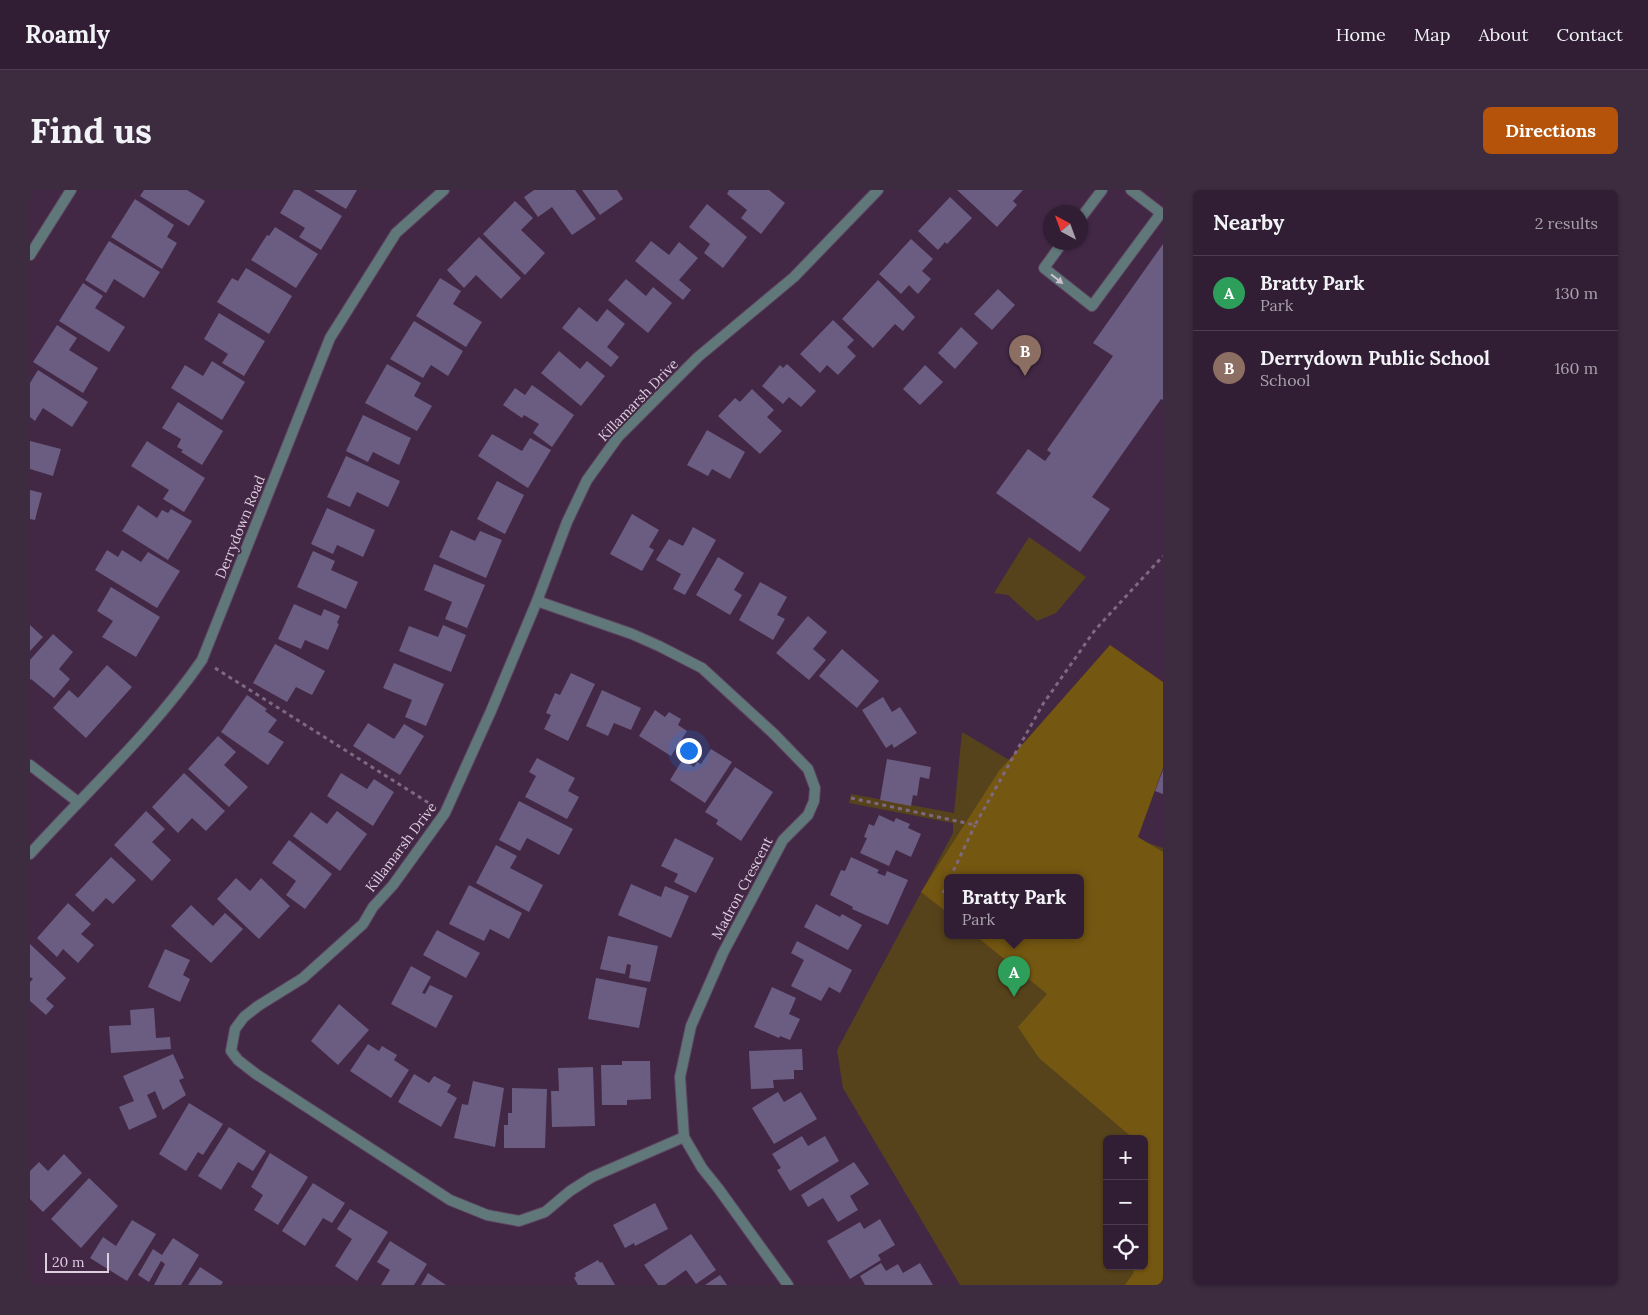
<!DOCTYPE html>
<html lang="en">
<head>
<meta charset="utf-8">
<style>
	:root { --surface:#321e34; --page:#3d2b40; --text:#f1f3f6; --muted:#a8a2ac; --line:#4d3c4f; --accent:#b45309 }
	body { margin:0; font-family:Lora,serif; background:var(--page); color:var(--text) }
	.controls { position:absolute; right:15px; bottom:15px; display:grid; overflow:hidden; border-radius:8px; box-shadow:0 1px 4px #0004 }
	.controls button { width:45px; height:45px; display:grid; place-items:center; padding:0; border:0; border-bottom:1px solid var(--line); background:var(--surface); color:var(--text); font:25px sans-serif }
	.compass { position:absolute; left:1013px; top:15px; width:45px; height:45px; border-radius:50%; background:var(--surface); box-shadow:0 1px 4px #0004; rotate:319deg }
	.scale { position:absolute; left:15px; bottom:12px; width:64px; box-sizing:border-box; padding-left:5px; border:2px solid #decddf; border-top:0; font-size:14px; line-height:18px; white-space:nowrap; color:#decddf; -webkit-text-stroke:4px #422845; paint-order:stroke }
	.you { position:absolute; left:658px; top:560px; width:18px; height:18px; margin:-12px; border:4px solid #fff; border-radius:50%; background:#1a73e8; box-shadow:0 0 0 8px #1a73e833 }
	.badge { display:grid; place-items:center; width:32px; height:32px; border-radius:50%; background:var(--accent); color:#fff; font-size:16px; font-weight:700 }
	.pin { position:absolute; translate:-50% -41px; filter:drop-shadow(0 1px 2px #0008) }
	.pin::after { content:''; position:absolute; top:26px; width:18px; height:15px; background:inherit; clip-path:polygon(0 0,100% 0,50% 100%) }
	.popup { position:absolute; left:914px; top:684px; width:140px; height:65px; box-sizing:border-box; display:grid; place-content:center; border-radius:8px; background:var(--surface); filter:drop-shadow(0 1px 4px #0005); font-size:16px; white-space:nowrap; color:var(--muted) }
	.popup b { font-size:19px; color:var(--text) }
	.popup::after { content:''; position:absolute; left:50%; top:100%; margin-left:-10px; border:10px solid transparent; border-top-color:var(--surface) }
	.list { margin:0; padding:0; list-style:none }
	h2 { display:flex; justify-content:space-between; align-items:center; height:65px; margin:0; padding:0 20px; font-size:21px }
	h2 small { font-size:16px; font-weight:400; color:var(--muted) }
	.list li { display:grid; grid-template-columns:32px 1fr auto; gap:15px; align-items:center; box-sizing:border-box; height:75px; padding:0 20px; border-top:1px solid var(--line) }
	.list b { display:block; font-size:19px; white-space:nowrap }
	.list p { margin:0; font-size:16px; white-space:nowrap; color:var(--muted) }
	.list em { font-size:16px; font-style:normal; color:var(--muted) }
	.icon { flex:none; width:28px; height:28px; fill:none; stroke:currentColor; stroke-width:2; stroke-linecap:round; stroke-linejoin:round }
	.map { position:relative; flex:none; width:1133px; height:1095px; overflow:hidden; border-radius:8px }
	header { display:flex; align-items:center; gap:30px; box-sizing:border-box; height:70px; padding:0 25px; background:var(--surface); border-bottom:1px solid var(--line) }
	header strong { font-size:24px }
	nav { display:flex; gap:28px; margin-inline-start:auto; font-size:18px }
	.intro { display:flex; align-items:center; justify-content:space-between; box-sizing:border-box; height:120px; padding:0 30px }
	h1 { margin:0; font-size:35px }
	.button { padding:12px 22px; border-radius:8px; background:var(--accent); color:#fff; font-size:18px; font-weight:700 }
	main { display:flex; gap:30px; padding:0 30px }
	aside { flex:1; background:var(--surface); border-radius:8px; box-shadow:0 1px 4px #0004 }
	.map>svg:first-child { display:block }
	.green { fill:#57431b; fill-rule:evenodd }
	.forest { fill:#745711 }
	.building { fill:#6b5c81 }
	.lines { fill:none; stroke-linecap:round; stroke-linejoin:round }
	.service-casing { stroke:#5e4661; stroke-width:12 }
	.minor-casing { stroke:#5e4661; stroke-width:12 }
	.path { stroke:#7f6881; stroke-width:3; stroke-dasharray:4 4; stroke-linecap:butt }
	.service { stroke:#61787b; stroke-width:10 }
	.minor { stroke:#61787b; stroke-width:10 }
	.oneway { fill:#cbc0d0 }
	.labels { text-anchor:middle; stroke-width:4; stroke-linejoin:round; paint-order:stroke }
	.street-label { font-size:14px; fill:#decddf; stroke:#422845 }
</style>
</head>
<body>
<header>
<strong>Roamly</strong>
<nav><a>Home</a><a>Map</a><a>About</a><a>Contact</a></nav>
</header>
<div class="intro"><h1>Find us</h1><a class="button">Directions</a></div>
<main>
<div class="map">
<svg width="1133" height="1095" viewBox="0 0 1133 1095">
	<rect width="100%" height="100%" fill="#422845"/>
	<g class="green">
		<polygon points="999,347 1056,387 1026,423 1007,431 978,405 964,403"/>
		<path d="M932 542 1067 622 1087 643 1133 658V1095H930L813 898 807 860 923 643V633L819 613 821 604 924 623ZM918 688H1050V746H918ZM1077 949H1114V1076H1077Z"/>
	</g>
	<polygon class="forest" points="1080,455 1133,492 1133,578 1108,647 1133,662 1133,1095 1095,1095 1103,1084 1104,1076 1114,1076 1114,949 1104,949 1009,868 988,837 1017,804 946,746 1050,746 1050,688 918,688 918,723 891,702 969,581"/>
	<g class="building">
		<polygon points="114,0 157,0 175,11 159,36 110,6"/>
		<polygon points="264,0 269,0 312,26 291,60 269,47 275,38 250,23"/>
		<polygon points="284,0 327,0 316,19"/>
		<polygon points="504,0 545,0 566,29 542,45 522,17 508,27 494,7"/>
		<polygon points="552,0 587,0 593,9 570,25"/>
		<polygon points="699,0 739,0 755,13 731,44 711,28 717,20 697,4"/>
		<polygon points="927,0 993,0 983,11 987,15 967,37"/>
		<polygon points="920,7 942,28 917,54 915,52 908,60 888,41"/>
		<polygon points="105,9 144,35 137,47 147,53 132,79 81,47"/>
		<polygon points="485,11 503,28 491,40 515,63 495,85 453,44"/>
		<polygon points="677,14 717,47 693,78 674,63 680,54 659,37"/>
		<polygon points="245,37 288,64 266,98 221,70 237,45 239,46"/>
		<polygon points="449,47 491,88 471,109 446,85 434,98 417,80"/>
		<polygon points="881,49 903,69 892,81 901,89 888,104 879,95 871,104 849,84"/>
		<polygon points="79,51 130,82 114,108 84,89 76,103 55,90"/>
		<polygon points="621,51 639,65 649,52 668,68 649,90 661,100 653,110 605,71"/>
		<polygon points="1133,54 1133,210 1131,209 1062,307 1080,319 1050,362 966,303 998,259 1015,271 1021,263 1017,260 1083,166 1063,153"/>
		<polygon points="216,78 262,106 239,144 187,112 202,88 208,91"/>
		<polygon points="410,88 431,101 423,114 452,132 436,157 386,126"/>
		<polygon points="596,89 616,106 623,97 642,113 618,143 578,110"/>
		<polygon points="848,90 885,127 873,141 865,134 843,158 812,129"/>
		<polygon points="53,93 73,106 65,118 95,137 79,162 29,131"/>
		<polygon points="968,99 985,115 962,140 944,124"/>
		<polygon points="549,117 567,132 577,119 595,134 577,157 589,167 581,177 532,138"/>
		<polygon points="189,123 235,151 214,186 192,173 198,164 174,149"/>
		<polygon points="803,130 824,150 817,157 826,166 808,185 797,175 790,183 770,164"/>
		<polygon points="384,131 433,161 418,186 401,175 393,188 360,169"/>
		<polygon points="27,135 47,148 39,160 68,178 53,203 3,172"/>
		<polygon points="931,137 948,153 925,179 908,163"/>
		<polygon points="529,161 550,179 557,171 575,186 551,216 511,183"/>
		<polygon points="182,171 215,192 192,230 141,198 155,175 173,186"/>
		<polygon points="357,174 391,193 384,206 402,216 387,241 335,213"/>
		<polygon points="757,174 786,201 771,217 759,207 753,214 732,196 750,175 753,178"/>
		<polygon points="895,175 913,192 890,215 873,199"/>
		<polygon points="8,180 58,212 42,237 13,218 5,231 0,227 0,193"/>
		<polygon points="502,195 544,225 522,257 503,243 509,234 494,225 492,228 473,215 485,198 495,205"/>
		<polygon points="722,199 744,220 737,227 752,241 730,264 688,226 705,208 710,212"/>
		<polygon points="148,212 193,241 172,275 151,262 153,260 147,257 151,249 132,238"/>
		<polygon points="333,225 381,248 369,275 343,262 338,272 316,261"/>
		<polygon points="677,240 715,262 700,289 682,279 678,286 657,275"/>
		<polygon points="462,244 492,261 500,248 521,260 498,298 448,266"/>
		<polygon points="0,251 31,259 23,286 0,279"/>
		<polygon points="117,251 175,288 154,322 133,309 139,300 101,276"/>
		<polygon points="316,266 370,291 358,317 327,302 320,317 297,307"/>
		<polygon points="467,291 494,305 475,344 447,329"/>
		<polygon points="0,300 12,303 5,330 0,329"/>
		<polygon points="108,315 127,328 132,320 138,323 141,319 162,331 138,370 92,341"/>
		<polygon points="297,318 345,340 333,367 307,355 303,364 281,354"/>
		<polygon points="602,324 629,340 619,357 624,360 612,381 580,364"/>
		<polygon points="663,337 686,350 655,405 643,399 651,384 626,370 639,349 653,356"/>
		<polygon points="421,340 445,351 450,341 472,350 456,388 409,367"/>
		<polygon points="77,360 88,367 92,360 111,372 118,362 150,381 127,418 65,380"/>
		<polygon points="283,361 305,371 301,380 328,392 316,419 267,397"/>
		<polygon points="688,367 714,383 704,400 712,405 700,425 666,405"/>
		<polygon points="404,374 455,395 437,438 415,429 422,412 394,400"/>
		<polygon points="730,392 757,407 747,425 755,429 743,450 709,430"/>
		<polygon points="81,397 130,427 106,467 72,447 83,431 67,421"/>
		<polygon points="264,414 291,426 294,419 310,426 307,433 309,434 298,460 275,450 271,459 248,449"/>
		<polygon points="778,426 797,442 783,459 796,470 779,490 746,463"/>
		<polygon points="0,435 13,447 0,461"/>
		<polygon points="413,435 436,445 421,482 369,461 379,436 408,447"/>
		<polygon points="23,444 43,462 29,479 40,489 24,508 1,489 0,490 0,470"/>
		<polygon points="245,454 295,481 282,505 266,497 257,512 223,493"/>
		<polygon points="812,459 849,491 827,518 789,486"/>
		<polygon points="364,473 414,494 396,536 375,527 382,510 353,498"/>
		<polygon points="77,475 102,497 56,548 23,518 39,500 48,508"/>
		<polygon points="541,483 565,494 538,551 514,539 521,525 516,523 525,503 530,505"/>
		<polygon points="572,500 611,518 601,540 584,533 578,546 556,536"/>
		<polygon points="217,505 237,519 235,521 247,530 238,542 254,552 238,575 191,542"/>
		<polygon points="853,507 862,522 870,517 887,543 864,558 862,554 856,558 832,520"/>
		<polygon points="625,520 635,527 639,522 651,529 648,535 657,541 641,566 609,546"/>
		<polygon points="338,533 364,549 374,534 394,546 370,585 323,556"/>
		<polygon points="188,546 206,562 194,575 218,597 199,617 158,579"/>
		<polygon points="681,559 702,572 675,613 640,590 653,569 664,577 667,572 671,574"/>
		<polygon points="507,568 545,588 538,601 549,607 537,629 495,607 506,586 499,582"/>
		<polygon points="857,569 901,577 899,589 890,587 887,606 883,605 881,616 850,610"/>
		<polygon points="705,577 743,602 711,651 686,634 688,630 675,622"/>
		<polygon points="1133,580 1133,604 1125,601"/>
		<polygon points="154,583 195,621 176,641 162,628 148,643 122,617"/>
		<polygon points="311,583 337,599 344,589 364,602 343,636 297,606"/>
		<polygon points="489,611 543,639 529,665 497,648 490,661 469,650"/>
		<polygon points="116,621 135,639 122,652 141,670 122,691 84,655"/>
		<polygon points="307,621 337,644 310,681 263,646 281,622 297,634"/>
		<polygon points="849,625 864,632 866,628 880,634 878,638 891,644 881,667 866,660 859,676 830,663 837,648 834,647 839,634 844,636"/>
		<polygon points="645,648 684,668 666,703 644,692 648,684 631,676"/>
		<polygon points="259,650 302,684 275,719 256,705 266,691 242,673"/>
		<polygon points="466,655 487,666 480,678 513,695 499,722 446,693"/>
		<polygon points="81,667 106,690 83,714 76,708 63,722 45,705"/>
		<polygon points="821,667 849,680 847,683 855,686 857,681 878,690 858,735 822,719 823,717 800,705 811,680 815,681"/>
		<polygon points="206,688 220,701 231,688 260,716 229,749 187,709"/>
		<polygon points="601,694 631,707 635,696 659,706 641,748 588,725"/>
		<polygon points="439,695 492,723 479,749 460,739 454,751 419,734"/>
		<polygon points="38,713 61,734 51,744 64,755 48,773 33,759 27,767 7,748"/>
		<polygon points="786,714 810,727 812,724 832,735 818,760 774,737"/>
		<polygon points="161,715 183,736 195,723 213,739 181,773 141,736"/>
		<polygon points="407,740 450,763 436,788 393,765"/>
		<polygon points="578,746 628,756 620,792 599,788 601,775 597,774 595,784 570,779"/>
		<polygon points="767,751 822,780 810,803 799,797 791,811 761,796 774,770 761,763"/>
		<polygon points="0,754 36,788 16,809 24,816 16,825 0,811 0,792 3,789 0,787"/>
		<polygon points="135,759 160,770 153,785 160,789 150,812 118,797"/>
		<polygon points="381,776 401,787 392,803 395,804 400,795 423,806 406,838 361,814"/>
		<polygon points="566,788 617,798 609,838 558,829"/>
		<polygon points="742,797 766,808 759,824 770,829 760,850 750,846 749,848 724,837"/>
		<polygon points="309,814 339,840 308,875 281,851"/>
		<polygon points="124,818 126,848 140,847 141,859 81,863 79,836 101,835 100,820"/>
		<polygon points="338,854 349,861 352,856 367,865 364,870 379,880 361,908 320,881"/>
		<polygon points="772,859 773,880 764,880 764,889 743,890 744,898 721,899 719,861"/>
		<polygon points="143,864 154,888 149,890 156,905 133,920 125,901 117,905 127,927 99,940 89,917 104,911 93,886"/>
		<polygon points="592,871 620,871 621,909 597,910 597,915 572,915 571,875 592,875"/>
		<polygon points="563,877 565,936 522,937 521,901 529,901 528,878"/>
		<polygon points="384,884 399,893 404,886 421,895 417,902 427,908 411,937 368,912"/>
		<polygon points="443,891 474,898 465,957 424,948 432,914 438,915"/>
		<polygon points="482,898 517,899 515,958 474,958 474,935 478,935 478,923 482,923"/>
		<polygon points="748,902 754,912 771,902 787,929 744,954 722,918"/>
		<polygon points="159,913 193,934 173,965 168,962 156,981 129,964"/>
		<polygon points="199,937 236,961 223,981 208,972 191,1000 168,986"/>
		<polygon points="772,946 778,956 795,946 809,971 760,1001 747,980 751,978 742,964"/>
		<polygon points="240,963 278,987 248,1035 224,1020 233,1005 221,997"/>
		<polygon points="34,964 52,983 13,1022 0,1009 0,981 9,972 18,981"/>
		<polygon points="824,972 839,994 820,1006 828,1020 808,1032 793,1008 778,1017 771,1005"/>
		<polygon points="59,988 88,1016 51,1058 21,1029"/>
		<polygon points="283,993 315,1013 302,1033 293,1028 275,1056 252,1041"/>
		<polygon points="625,1013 638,1039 605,1056 604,1053 595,1058 583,1035"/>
		<polygon points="320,1019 358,1042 327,1091 305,1076 322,1049 307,1039"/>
		<polygon points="850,1029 865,1055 848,1065 851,1070 820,1089 797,1051 830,1032 834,1039"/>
		<polygon points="102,1030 126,1044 97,1091 60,1068 73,1047 86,1056"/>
		<polygon points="661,1044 686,1080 666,1094 656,1080 635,1095 628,1095 614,1075"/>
		<polygon points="143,1048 169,1065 151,1095 124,1095 135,1074 131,1071 119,1092 108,1085 123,1059 132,1065"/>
		<polygon points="360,1051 397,1074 384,1095 351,1095 360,1080 347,1072"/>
		<polygon points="568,1070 570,1073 572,1072 585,1095 548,1095 544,1088 546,1086 545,1083"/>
		<polygon points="851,1073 856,1081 868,1074 873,1083 890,1073 903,1095 835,1095 830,1086"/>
		<polygon points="170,1077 193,1092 191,1095 158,1095"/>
		<polygon points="398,1083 416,1095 391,1095"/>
		<polygon points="690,1085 697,1095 675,1095"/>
	</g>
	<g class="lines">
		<g class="service-casing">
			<g id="service">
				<polyline points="1050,29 1072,0"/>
				<polyline points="1033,52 1014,78 1062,116 1131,23 1101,0"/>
			</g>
		</g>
		<g class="minor-casing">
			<g id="minor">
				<polyline points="0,65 41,0"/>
				<polyline points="507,411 602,444 629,456 672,478 744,544 778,579 785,598 784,611 778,625 753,650 693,763 661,836 650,887 654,947 672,978 688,998 758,1095"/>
				<polyline points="0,575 48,612"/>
				<path d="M0 664C58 600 123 541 172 470L300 148 366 43 414 0"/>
				<polyline points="654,947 562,987 540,1001 515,1022 489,1031 457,1025 420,1010 226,884 208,870 201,861 205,839 214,827 228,816 273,788 333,734 343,717 363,695 415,623 461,521 507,411 537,332 557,290 588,247 668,167 764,87 848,0"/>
			</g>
		</g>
		<g class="path">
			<polyline points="185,478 402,615"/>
			<polyline points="821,608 945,635 1013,514 1065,440 1133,366"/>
			<polyline points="920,688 945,635"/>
			<polyline points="913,703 918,694"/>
		</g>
		<use href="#service" class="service"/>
		<use href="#minor" class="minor"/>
	</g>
	<defs><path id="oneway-solid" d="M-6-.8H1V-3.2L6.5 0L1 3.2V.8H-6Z" transform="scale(1.25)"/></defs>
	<use class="oneway" href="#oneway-solid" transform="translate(1027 89) rotate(38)"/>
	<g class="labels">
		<g class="street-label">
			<text transform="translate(608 210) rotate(-46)" y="5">Killamarsh Drive</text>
			<text transform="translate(210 337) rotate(-68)" y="5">Derrydown Road</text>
			<text transform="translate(371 657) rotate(-53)" y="5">Killamarsh Drive</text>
			<text transform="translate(712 698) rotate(-62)" y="5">Madron Crescent</text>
		</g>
	</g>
</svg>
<div class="controls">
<button>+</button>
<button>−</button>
<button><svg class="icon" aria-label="locate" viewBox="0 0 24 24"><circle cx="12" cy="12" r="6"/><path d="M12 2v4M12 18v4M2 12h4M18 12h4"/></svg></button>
</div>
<svg class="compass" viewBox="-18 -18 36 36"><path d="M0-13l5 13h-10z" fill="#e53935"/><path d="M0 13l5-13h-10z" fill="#a8a2ac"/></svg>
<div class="scale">20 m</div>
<div class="you"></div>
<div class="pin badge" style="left:984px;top:807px;background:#2e9e5b">A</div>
<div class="popup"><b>Bratty Park</b>Park</div>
<div class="pin badge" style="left:995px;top:186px;background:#8d6e63">B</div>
</div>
<aside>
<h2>Nearby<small>2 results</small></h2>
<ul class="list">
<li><span class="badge" style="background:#2e9e5b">A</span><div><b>Bratty Park</b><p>Park</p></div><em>130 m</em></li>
<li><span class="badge" style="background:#8d6e63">B</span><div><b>Derrydown Public School</b><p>School</p></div><em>160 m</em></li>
</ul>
</aside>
</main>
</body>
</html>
